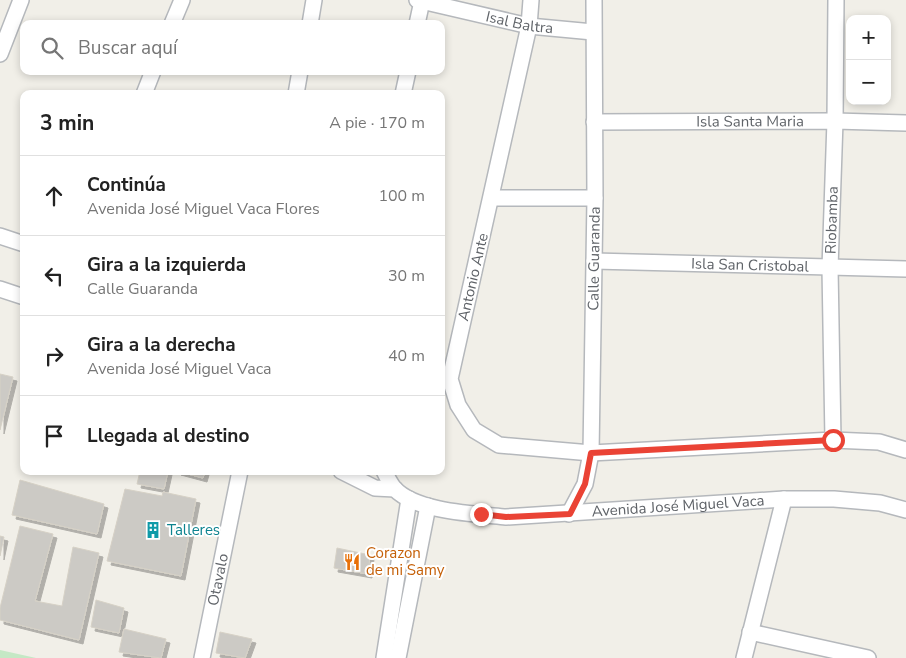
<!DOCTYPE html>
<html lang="es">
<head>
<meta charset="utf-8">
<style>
	:root { --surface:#fff; --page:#f2f2f2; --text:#222; --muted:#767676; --line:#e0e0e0 }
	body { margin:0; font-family:"Nunito Sans",sans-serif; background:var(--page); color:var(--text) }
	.controls { position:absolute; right:15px; top:15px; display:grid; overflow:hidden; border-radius:10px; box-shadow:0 2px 8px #0003 }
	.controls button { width:45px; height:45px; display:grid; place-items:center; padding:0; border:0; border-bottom:1px solid var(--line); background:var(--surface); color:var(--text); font:25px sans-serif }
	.stop { position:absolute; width:15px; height:15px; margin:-11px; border:4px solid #ea4335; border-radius:50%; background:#fff }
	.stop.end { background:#ea4335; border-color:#fff; box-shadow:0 1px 5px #0008 }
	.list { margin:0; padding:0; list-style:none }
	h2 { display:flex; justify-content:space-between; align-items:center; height:65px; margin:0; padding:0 20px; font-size:21px }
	h2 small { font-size:16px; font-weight:400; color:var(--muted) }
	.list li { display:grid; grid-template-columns:32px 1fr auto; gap:15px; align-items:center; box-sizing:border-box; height:80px; padding:0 20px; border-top:1px solid var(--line) }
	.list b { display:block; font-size:19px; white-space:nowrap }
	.list p { margin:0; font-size:16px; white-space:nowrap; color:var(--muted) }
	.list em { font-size:16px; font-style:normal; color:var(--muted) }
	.icon { flex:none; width:28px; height:28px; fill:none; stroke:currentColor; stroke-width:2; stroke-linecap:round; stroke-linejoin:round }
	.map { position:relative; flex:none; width:906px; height:658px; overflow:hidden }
	.search { position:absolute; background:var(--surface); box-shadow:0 2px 8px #0003; left:20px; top:20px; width:425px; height:55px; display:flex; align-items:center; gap:12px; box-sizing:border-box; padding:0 18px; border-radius:10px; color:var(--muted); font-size:19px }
	.panel { position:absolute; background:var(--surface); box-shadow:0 2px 8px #0003; left:20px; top:90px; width:425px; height:385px; border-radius:10px }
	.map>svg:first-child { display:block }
	.park { fill:#c5e8c5 }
	.building { fill:#cccac5; stroke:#d6d1c6; filter:url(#shadow) }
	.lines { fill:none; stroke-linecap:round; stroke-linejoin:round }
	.minor-casing { stroke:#b5b8bc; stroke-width:18 }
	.minor { stroke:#fff; stroke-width:15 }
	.route { stroke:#ea4335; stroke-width:6 }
	.labels { text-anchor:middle; stroke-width:4; stroke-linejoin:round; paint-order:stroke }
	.street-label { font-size:15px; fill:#5f6368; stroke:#fff }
	.culture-label { font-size:15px; fill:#0d838f; stroke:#fff; text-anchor:start }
	.food-label { font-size:15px; fill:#c56008; stroke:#fff; text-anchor:start }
</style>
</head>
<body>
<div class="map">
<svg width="906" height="658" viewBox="0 0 906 658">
	<defs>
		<filter id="shadow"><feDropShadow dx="4" dy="4" stdDeviation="0" flood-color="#0004"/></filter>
	</defs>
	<rect width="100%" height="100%" fill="#f1efe8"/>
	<polygon class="park" points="0,650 36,658 0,658"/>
	<g class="building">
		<polygon points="0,374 13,377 0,430"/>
		<polygon points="140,471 168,471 164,489 137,484"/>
		<polygon points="177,471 205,471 203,478"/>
		<polygon points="20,480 104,504 97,534 12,515"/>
		<polygon points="125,489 162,496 163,492 196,499 181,576 107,561"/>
		<polygon points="20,526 53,534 35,601 62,606 73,547 99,553 79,640 0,620 0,608"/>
		<polygon points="0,536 4,537 0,556"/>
		<polygon points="337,548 370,555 368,574 334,568"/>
		<polygon points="96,600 124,608 119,633 91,627"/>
		<polygon points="124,629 166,639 161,658 119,652"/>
		<polygon points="220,632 252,639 245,658 216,653"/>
	</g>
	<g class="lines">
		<g class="minor-casing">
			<g id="minor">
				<path id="s1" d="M417 0 529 26 593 32"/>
				<polyline points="531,0 529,26 450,379 458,405 474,430 499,445 591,453 833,440 879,442 906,450"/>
				<polyline points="172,24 182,0"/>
				<polyline points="310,24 314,0"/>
				<polyline points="417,24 422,1"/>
				<polyline points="0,54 21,0"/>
				<polyline points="144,94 153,71"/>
				<polyline points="296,94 300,71"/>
				<polyline points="403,94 408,71"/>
				<path id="s2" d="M594 122 835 121 906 123"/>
				<polyline points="491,198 595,198"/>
				<polyline points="0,236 24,244"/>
				<path id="s3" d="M594 261 906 269"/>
				<polyline points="0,289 24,297"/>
				<path id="s4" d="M833 440 830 268 835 121 836 0"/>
				<polyline points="341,471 375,488 395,489"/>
				<path id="s5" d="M384 471C387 477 390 483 394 488 415 512 476 514 506 517L784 499H834L880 503 906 510"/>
				<path id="s6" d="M569 514 585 484 591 453 595 198 594 0"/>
				<polyline points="750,632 868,658"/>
				<path id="s7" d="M202 658 240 471"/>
				<polyline points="384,658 409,499"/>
				<polyline points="398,658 428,506"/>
				<polyline points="744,658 784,499"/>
			</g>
		</g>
		<use href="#minor" class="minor"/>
	</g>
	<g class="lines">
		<polyline class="route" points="481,514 506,517 570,514 585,484 591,453 833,440"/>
	</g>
	<defs>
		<g id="building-bare" transform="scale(1.35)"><path d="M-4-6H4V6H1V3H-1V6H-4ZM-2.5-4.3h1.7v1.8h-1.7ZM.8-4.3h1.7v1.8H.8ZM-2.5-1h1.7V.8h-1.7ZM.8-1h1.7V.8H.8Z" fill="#0f9aa8" stroke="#fff" stroke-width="2.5" paint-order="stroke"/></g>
		<g id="restaurant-bare" transform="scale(1.35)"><path d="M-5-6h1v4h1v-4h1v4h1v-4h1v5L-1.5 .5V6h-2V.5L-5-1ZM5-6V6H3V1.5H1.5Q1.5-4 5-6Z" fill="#e8710a" stroke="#fff" stroke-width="2.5" paint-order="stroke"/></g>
	</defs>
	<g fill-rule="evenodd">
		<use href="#building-bare" x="153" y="530"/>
		<use href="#restaurant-bare" x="352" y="562"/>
	</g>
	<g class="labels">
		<g class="street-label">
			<text dy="5" stroke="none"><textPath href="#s1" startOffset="105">Isal Baltra</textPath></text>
			<text dy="5" stroke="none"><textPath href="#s2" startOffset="156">Isla Santa Maria</textPath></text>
			<text dy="5" stroke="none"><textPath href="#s4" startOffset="220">Riobamba</textPath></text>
			<text dy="5" stroke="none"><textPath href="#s6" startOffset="260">Calle Guaranda</textPath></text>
			<text dy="5" stroke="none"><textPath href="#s3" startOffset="156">Isla San Cristobal</textPath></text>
			<text transform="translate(473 277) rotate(-77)" y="5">Antonio Ante</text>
			<text dy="5" stroke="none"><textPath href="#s5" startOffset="310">Avenida José Miguel Vaca</textPath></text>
			<text dy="5" stroke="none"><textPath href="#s7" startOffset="80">Otavalo</textPath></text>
		</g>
		<g class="culture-label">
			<text x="167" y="535">Talleres</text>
		</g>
		<g class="food-label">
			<text x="366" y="558">Corazon<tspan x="366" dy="17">de mi Samy</tspan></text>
		</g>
	</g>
</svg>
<div class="controls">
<button>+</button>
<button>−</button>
</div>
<div class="stop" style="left:833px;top:440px"></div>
<div class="stop end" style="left:481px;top:514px"></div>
<div class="search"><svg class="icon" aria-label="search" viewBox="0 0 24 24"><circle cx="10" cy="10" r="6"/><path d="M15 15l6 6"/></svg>Buscar aquí</div>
<section class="panel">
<h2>3 min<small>A pie · 170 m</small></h2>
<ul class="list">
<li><svg class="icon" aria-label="ahead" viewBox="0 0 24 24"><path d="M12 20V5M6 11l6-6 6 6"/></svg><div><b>Continúa</b><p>Avenida José Miguel Vaca Flores</p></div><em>100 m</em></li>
<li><svg class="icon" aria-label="left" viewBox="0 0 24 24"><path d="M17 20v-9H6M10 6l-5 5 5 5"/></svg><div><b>Gira a la izquierda</b><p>Calle Guaranda</p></div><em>30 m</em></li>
<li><svg class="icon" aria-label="right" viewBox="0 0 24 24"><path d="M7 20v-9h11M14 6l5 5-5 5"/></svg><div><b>Gira a la derecha</b><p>Avenida José Miguel Vaca</p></div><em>40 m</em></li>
<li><svg class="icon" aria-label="arrive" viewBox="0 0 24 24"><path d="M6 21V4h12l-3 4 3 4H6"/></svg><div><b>Llegada al destino</b></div></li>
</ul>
</section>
</div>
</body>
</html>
